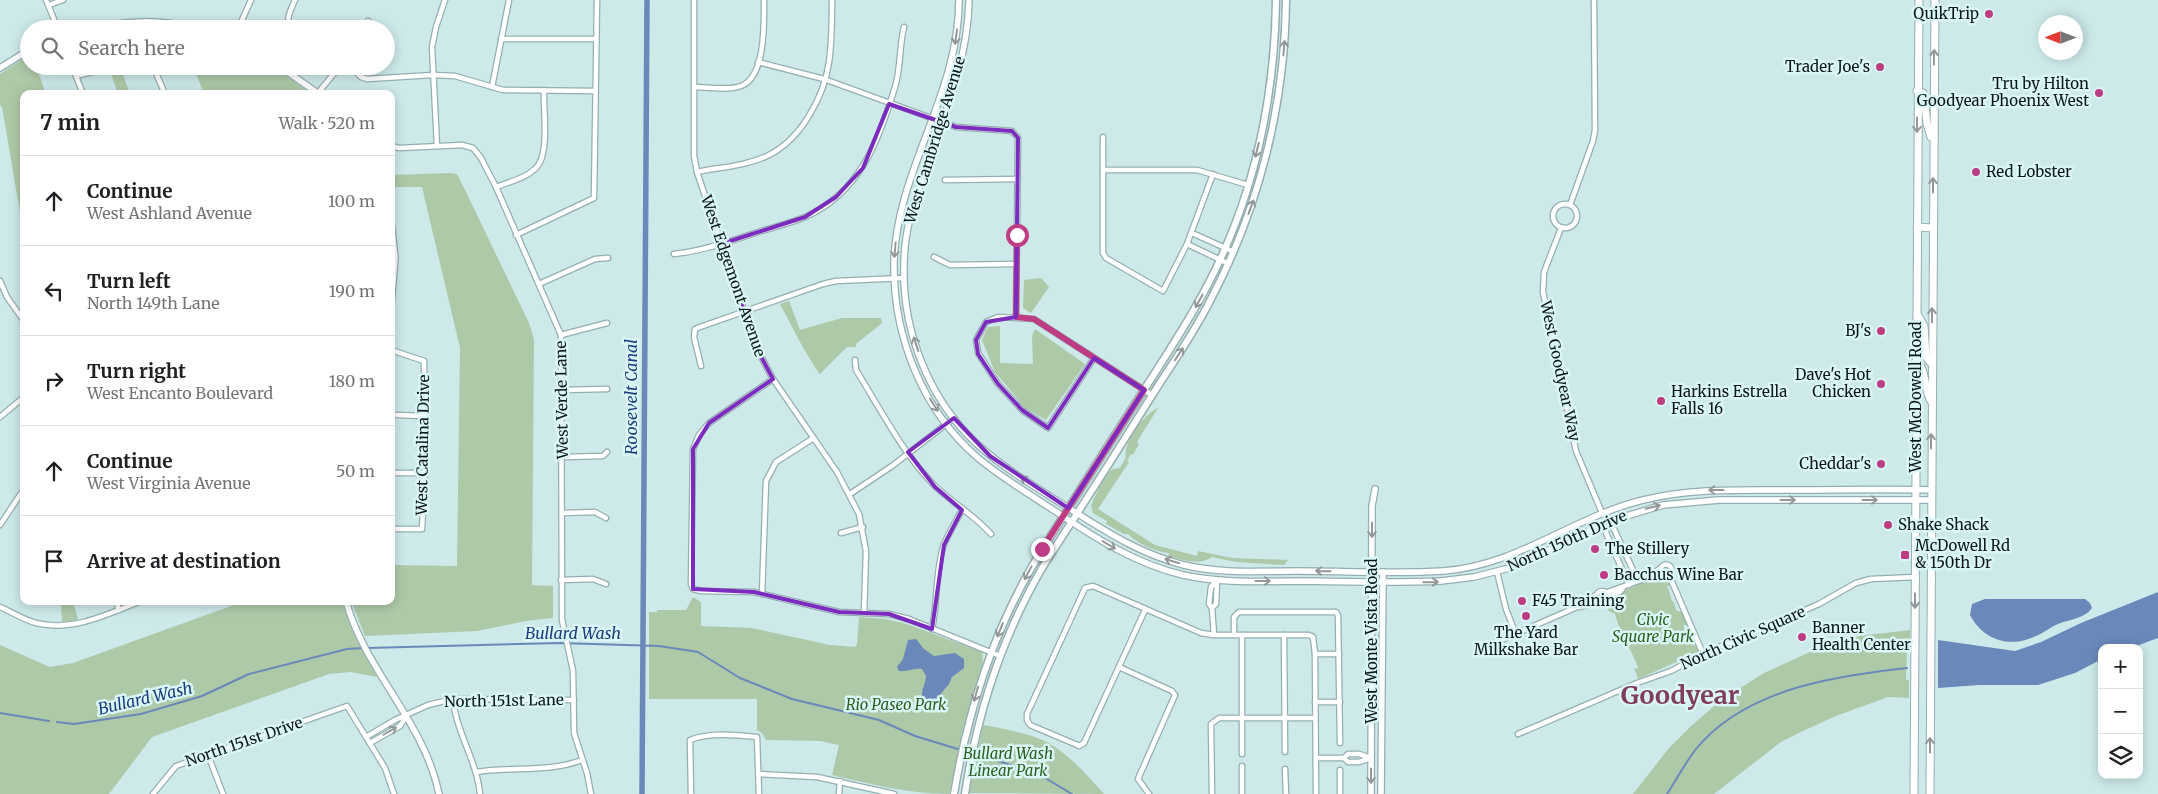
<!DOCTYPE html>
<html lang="en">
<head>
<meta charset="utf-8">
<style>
	:root { --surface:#fff; --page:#f6f6f6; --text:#202124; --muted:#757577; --line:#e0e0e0 }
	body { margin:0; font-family:Merriweather,serif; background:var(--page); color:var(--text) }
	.controls { position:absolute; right:15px; bottom:15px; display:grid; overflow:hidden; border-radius:10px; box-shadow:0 2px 12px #0003 }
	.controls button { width:45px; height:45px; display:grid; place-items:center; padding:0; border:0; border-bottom:1px solid var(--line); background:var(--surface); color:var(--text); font:25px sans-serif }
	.compass { position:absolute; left:2038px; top:15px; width:45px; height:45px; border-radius:50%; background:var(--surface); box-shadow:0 2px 12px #0003; rotate:270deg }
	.stop { position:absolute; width:15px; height:15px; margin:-11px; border:4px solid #be3c83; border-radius:50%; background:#fff }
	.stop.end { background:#be3c83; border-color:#fff; box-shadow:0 1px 5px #0008 }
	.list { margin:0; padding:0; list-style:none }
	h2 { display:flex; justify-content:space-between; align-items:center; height:65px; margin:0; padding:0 20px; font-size:21px }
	h2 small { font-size:16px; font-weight:400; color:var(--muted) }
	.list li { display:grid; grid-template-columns:32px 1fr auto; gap:15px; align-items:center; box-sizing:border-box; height:90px; padding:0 20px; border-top:1px solid var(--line) }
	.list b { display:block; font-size:19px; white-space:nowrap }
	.list p { margin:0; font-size:16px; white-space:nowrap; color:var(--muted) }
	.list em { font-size:16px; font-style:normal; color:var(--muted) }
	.icon { flex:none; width:28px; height:28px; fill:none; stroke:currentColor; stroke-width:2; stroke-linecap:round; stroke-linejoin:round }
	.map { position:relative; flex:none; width:2158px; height:794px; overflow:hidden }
	.search { position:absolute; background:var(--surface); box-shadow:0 2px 12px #0003; left:20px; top:20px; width:375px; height:55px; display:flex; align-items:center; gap:12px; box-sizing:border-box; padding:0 18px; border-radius:28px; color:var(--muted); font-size:19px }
	.panel { position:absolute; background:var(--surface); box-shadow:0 2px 12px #0003; left:20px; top:90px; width:375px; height:515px; border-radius:10px }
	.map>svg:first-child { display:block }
	.green { fill:#aec9a8 }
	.water { fill:#6a88ba }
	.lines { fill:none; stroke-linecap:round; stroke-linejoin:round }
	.stream { stroke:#6a88ba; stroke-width:2 }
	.canal { stroke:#6a88ba; stroke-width:5.5 }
	.minor-casing { stroke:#95afb1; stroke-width:7 }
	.tertiary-casing { stroke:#95afb1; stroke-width:8 }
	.secondary-casing { stroke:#95afb1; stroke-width:9 }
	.primary-casing { stroke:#95afb1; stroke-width:9 }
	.minor { stroke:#fff; stroke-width:4.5 }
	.tertiary { stroke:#fff; stroke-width:5.5 }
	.secondary { stroke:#fff; stroke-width:6 }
	.primary { stroke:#fff; stroke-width:7 }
	.oneway { stroke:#929797 }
	.route { stroke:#be3c83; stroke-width:6 }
	.marked { fill:none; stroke:#7b2cbf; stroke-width:4; stroke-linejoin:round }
	.poi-dot { fill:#be3c83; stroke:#daf6f7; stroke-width:2 }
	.labels { text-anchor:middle; stroke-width:5; stroke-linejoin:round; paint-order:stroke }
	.poi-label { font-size:15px; fill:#0d1718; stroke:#daf6f7; text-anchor:start }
	.street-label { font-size:15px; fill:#0d1718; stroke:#daf6f7 }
	.park-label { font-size:15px; font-style:italic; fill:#2a5f1c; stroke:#daf6f7 }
	.water-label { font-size:16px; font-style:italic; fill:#1a3e7d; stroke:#daf6f7 }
	.town-label { font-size:25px; font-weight:bold; fill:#7f3d5d; stroke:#daf6f7 }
</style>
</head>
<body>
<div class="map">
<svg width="2158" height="794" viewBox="0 0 2158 794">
	<rect width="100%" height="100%" fill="#cde9ea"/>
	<g class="green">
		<polygon points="29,55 29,66 36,66 46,94 24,94 24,236 2,107 0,105 0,74"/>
		<polygon points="193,66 267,66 288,77 311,94 204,94"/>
		<polygon points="121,69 130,94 118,94 110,71"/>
		<polygon points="451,173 457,174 467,194 529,323 534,339 532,585 553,586 553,618 526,621 477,631 365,636 351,601 391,601 391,565 457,566 460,348 422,187 391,187 391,175"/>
		<polygon points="1041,278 1049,287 1031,313 1023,308 1024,280"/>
		<path d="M789 301 800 330 842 318H881L882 323 856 344V347H847L820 374C804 352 793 328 780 304Z"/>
		<polygon points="1000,326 1000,363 1033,364 1032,336 1035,329 1085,364 1046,420 1025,408 995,372 982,340 988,327"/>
		<path d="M1158 408 1137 442 1139 444 1133 455 1131 454 1127 461 1129 462 1098 509 1155 545 1197 556 1198 551 1232 558 1288 560 1284 565 1236 562 1212 557C1198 566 1184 560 1168 556L1169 553C1156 552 1138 544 1128 534H1124L1106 524 1107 521 1093 513 1091 505 1100 486 1109 472 1113 469 1120 468 1126 457C1123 442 1144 414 1158 408Z"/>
		<polygon points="1656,577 1668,577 1671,585 1666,587 1668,588 1672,601 1674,602 1676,610 1683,613 1688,625 1683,625 1690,643 1696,646 1699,652 1638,679 1634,668 1637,669 1638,667 1630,649 1625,646 1620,635 1624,635 1618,624 1615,614 1609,611 1606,604 1614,595"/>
		<path d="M693 597 701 602V626L752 628 830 645 855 647 857 644 859 617 885 619 907 624 982 652 983 662 963 729 949 794C908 794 871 784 832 775L839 745 820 741 766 740 762 733 757 730V699H649V612H657V610H686Z"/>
		<polygon points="61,601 73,601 78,620 62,622"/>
		<polygon points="245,601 341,601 356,639 377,677 351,672 329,674 152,737 109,794 0,794 0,645 50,667 73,663"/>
		<polygon points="1910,630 1910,651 1907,651 1906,680 1909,680 1909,698 1888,697 1836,716 1803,731 1781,742 1714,794 1633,794 1669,748 1689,728 1721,700 1764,673 1810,652 1859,636"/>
		<path d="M983 725C999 728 1016 731 1032 736 1062 745 1084 772 1104 794L969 793Z"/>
	</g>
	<g class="water">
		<polygon points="2158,592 2158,638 2131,648 2102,648 2102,659 2075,673 2038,685 1979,685 1938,688 1938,640 2015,651 2041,642 2081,623"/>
		<path d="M1985 599H2085L2090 603 2092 608C2084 619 2070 619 2058 624 2049 628 2041 635 2031 638 2006 648 1982 638 1970 615L1972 604Z"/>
		<path d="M916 639 924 649 934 656 955 653 964 659V668L952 677 949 684 934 702C913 700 926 687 926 676L922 669C914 668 907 672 899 671L897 667 903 659 908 640Z"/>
	</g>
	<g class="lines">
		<g class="stream">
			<polyline points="368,648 560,643 659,646 698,652 740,678 792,699 879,720 915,736 961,750"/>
			<polyline points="0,713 49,721"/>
			<polyline points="57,722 74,724 141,714 202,696 249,674 347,649 363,648"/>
			<polyline points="975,754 1037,773 1072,794"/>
			<path d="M1667 794C1677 779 1685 763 1696 749 1745 689 1834 676 1907 668"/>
		</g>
		<polyline class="canal" points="642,794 647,0"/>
		<g class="minor-casing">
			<g id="minor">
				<polyline points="46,0 58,29"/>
				<polyline points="694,0 694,156 697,172 758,351 773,379 837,472 859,514 866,551 864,613"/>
				<polyline points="49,5 63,0"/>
				<polyline points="238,29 251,0"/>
				<path d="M294 29C283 21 291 10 295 0"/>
				<polyline points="364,29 368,21"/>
				<polyline points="501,39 596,39"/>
				<polyline points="758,62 824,79 956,127 1012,131 1018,138 1016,317"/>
				<polyline points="72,66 83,94"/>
				<polyline points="153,66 165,94"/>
				<polyline points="350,66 361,77 367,79 433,75 455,76 503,90 595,91"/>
				<polyline points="76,76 116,66"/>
				<polyline points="492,87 509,0"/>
				<path d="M694 87C709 87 727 91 741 86 766 77 764 22 764 0"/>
				<polyline points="318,93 340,66"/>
				<polyline points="1103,137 1103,253 1106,258 1163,291 1187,244 1213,174"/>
				<polyline points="391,146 399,148 462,145 473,148 481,158 496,187 561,335 562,620 573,671 574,733 587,773 591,794"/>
				<polyline points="437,146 432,47 436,27 445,0"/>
				<polyline points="1103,170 1197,170 1248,185"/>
				<path d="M697 172C721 167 747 166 769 155 801 139 824 97 829 62 832 41 832 20 832 0"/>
				<polyline points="945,180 1018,179"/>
				<path d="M496 187C509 182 531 177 539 164 549 147 543 109 544 90"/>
				<circle cx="1565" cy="216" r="12"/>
				<polyline points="1570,205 1593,141 1595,130 1594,0"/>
				<polyline points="1561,228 1544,272 1543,292 1576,451 1602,513"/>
				<polyline points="1192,233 1234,252"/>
				<polyline points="516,235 594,198 597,0"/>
				<polyline points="1187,244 1229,264"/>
				<path d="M674 254C703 251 731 241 758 232 774 227 791 223 805 217 860 193 879 140 895 87 901 68 899 47 904 27"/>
				<polyline points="934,257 950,265 1016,264"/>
				<polyline points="0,281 7,297 24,321"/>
				<polyline points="539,284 595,259 608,258"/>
				<polyline points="561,335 607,323"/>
				<polyline points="391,350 424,361 425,473 422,529 391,529"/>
				<polyline points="1094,358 1048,428 1022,410 998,384 978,353 976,340 986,322 998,317 1034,319 1152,395"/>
				<path d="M855 360 856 370C878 405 906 459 936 487 954 504 975 516 991 534"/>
				<polyline points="701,366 694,337 695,329 700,327 823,284 836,281 904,278"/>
				<polyline points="773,379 709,423 699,435 693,449 691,584 693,589 701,591 754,592 839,612 889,614 909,619 1000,656"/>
				<polyline points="563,390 607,389"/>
				<polyline points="397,415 424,416"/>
				<polyline points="0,417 24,397"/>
				<polyline points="563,457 603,456 607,452"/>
				<polyline points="391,473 425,473"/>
				<polyline points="850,494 892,466 954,418"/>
				<polyline points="563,513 595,512 606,518"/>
				<polyline points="1607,522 1606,533 1629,585"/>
				<polyline points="1607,522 1614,529 1638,581"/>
				<polyline points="0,525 24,489"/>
				<polyline points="841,533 863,527"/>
				<circle cx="1666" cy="570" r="5.5"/>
				<polyline points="1497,572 1506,609 1516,635"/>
				<polyline points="1669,575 1703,654"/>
				<polyline points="1644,579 1663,575"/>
				<polyline points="561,580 593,579 606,584"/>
				<circle cx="1602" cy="597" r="6"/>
				<polyline points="1605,593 1644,579 1661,568"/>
				<polyline points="762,594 766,481 776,462 812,439"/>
				<polyline points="1608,597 1621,591 1623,588"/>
				<polyline points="116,601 119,610"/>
				<path d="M0 607C12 612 24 620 36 623 73 632 108 614 141 601"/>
				<polyline points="1579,607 1598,602"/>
				<polyline points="1212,608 1216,604 1217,580"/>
				<polyline points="1145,610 1084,743 1079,746 1075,744 1030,725 1027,720 1027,714 1085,588 1093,586 1201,633 1214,635 1309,635 1313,637 1315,654 1316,794"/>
				<path d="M932 629C938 601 935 571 944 544 949 533 956 521 962 510"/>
				<polyline points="1214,635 1212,608 1209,604 1211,587 1217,580"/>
				<polyline points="1234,635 1234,617 1239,612 1336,612 1338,615 1340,743"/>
				<polyline points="1242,635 1242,754"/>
				<polyline points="1284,635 1285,752"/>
				<polyline points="1481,649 1577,607 1596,595"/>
				<polyline points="1315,654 1339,654"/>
				<polyline points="1119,667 1172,691 1175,695 1138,779 1149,794"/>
				<path d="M453 699C456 732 477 761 480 794"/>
				<polyline points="1315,702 1340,702"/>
				<polyline points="1518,734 1637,683 1671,671 1703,654 1819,604 1856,583 1871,579 1915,577"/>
				<polyline points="366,737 395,720 428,705 453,699 574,700"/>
				<polyline points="370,743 400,726 406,717"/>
				<polygon points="1348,754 1359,754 1371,758 1359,762 1348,762 1344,758"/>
				<polyline points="208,755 223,794"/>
				<polyline points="1316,758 1344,758"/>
				<polyline points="1242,766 1242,794"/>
				<polyline points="1285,769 1286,794"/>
				<polyline points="1340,770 1340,794"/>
				<path d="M476 772C512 766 548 773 582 760"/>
				<polyline points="759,774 817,777 894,794"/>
				<polyline points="153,794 176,766 347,706 385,768 394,794"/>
				<path d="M691 794 690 740C709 732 737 735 757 737L759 794"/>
				<polyline points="839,794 840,781"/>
				<polyline points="1212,794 1211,724 1219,718 1315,718"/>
			</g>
		</g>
		<g class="tertiary-casing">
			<g id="tertiary">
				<path d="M959 0C959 95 896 171 894 263 893 336 922 410 978 458 1002 478 1029 494 1055 511 1095 538 1136 564 1183 575 1223 584 1266 581 1307 581 1351 582 1396 583 1441 581L1474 577 1513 567 1607 522 1663 505 1719 500H1931"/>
				<path d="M969 0C968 60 945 114 925 170 914 201 904 231 904 265 902 331 929 400 978 445 1005 469 1037 488 1067 507 1105 531 1140 554 1184 565 1221 574 1259 571 1296 571 1345 571 1395 574 1443 571 1517 566 1573 517 1643 500 1691 488 1741 490 1790 490 1837 490 1884 489 1931 490"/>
				<path d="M87 29C121 22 159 17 192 29"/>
				<polyline points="279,66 319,94"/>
				<polyline points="0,68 29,50"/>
				<polyline points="391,222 395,258 391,305"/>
				<path d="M346 601C365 671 424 721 439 794"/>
				<polyline points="1371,794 1372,506 1375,489"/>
				<polyline points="1381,794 1383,572"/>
			</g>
		</g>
		<g class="secondary-casing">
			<g id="secondary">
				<path d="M954 794C967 716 990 641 1029 572 1039 554 1050 537 1061 520 1091 472 1122 424 1153 376 1179 335 1205 295 1224 251 1259 173 1275 85 1276 0"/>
				<path d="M965 794C977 713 1003 634 1045 563 1081 508 1116 453 1151 397 1171 365 1193 335 1210 301 1259 208 1285 105 1286 0"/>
			</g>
		</g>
		<g class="primary-casing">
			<g id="primary">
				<polyline points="1917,91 1923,93 1924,95 1927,124 1931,137"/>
				<polyline points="1917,227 1933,228"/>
				<polyline points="1917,314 1924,326 1926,357 1932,364"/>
				<path d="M1916 361C1926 367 1924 389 1931 401"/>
				<polyline points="1914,794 1919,0"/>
				<polyline points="1930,794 1935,0"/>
			</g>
		</g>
		<use href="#minor" class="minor"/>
		<use href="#tertiary" class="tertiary"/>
		<use href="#secondary" class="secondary"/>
		<use href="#primary" class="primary"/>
	</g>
	<defs><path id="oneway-shaft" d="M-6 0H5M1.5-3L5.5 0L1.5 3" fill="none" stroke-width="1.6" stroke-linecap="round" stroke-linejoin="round" transform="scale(1.25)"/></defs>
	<g class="oneway">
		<use href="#oneway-shaft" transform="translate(956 37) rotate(98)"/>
		<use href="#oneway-shaft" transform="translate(1284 48) rotate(-85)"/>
		<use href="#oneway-shaft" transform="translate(1934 57) rotate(-89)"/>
		<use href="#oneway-shaft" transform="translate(1917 125) rotate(90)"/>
		<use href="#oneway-shaft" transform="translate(1257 150) rotate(104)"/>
		<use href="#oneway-shaft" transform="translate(1933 185) rotate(-90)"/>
		<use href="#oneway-shaft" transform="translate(1251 207) rotate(-70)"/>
		<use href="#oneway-shaft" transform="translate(895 250) rotate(95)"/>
		<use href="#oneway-shaft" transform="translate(1199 301) rotate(119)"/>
		<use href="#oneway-shaft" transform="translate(1932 315) rotate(-90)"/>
		<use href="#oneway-shaft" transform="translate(916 344) rotate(-108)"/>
		<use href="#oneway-shaft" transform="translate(1179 354) rotate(-57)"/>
		<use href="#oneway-shaft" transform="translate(934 405) rotate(58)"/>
		<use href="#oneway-shaft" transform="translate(1931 441) rotate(-90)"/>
		<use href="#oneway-shaft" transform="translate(1027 481) rotate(-147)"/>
		<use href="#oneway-shaft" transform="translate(1716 490) rotate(180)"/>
		<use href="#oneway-shaft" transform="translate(1788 500)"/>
		<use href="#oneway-shaft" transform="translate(1870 500)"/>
		<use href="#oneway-shaft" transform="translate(1653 507) rotate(-13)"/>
		<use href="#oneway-shaft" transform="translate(1372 530) rotate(90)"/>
		<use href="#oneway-shaft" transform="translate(1109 545) rotate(31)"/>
		<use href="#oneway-shaft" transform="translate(1172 561) rotate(-163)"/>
		<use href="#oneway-shaft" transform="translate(1323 571) rotate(-179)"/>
		<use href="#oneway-shaft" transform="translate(1028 573) rotate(118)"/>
		<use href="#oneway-shaft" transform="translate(1263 581)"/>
		<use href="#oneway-shaft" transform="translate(1431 582) rotate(-1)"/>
		<use href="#oneway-shaft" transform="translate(1915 601) rotate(90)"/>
		<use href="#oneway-shaft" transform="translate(1000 630) rotate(112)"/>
		<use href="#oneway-shaft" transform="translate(976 694) rotate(106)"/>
		<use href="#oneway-shaft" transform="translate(390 731) rotate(-30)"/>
		<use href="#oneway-shaft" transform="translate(1930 745) rotate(-90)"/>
		<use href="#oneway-shaft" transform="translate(1371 776) rotate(90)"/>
	</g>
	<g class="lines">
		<polyline class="route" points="1017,235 1016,317 1034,319 1144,390 1042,549"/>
	</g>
	<path class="marked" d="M889 104 956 127 1012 131 1018 138 1016 317 986 322 976 340 978 354 998 384 1022 410 1048 428 1094 358 1144 390 1068 508 990 456 954 418 908 452 935 487 962 510 944 545 932 629 889 614 839 612 754 592 693 589V449L709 423 773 379 758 351 721 244 805 217 836 197 863 168Z"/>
	<g class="poi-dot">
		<circle cx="1989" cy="14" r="5"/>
		<circle cx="1880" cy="67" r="5"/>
		<circle cx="2099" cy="93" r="5"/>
		<circle cx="1976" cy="172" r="5"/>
		<circle cx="1881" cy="331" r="5"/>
		<circle cx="1881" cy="384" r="5"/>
		<circle cx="1661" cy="401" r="5"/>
		<circle cx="1881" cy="464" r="5"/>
		<circle cx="1888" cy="525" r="5"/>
		<circle cx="1595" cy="549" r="5"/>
		<rect x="1900" y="550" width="10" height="10" rx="2.5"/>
		<circle cx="1604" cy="575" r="5"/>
		<circle cx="1522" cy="601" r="5"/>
		<circle cx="1526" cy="616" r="5"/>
		<circle cx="1802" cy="637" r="5"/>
	</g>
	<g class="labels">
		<g class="poi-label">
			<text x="1979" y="19" text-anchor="end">QuikTrip</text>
			<text x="1870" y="72" text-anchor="end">Trader Joe's</text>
			<text x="2089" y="89" text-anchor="end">Tru by Hilton<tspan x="2089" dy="17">Goodyear Phoenix West</tspan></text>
			<text x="1986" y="177">Red Lobster</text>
			<text x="1871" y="336" text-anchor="end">BJ's</text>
			<text x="1871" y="380" text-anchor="end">Dave's Hot<tspan x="1871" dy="17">Chicken</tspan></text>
			<text x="1671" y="397">Harkins Estrella<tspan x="1671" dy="17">Falls 16</tspan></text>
			<text x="1871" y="469" text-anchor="end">Cheddar's</text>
			<text x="1898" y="530">Shake Shack</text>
			<text x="1915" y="551">McDowell Rd<tspan x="1915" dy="17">&amp; 150th Dr</tspan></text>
			<text x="1605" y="554">The Stillery</text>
			<text x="1614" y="580">Bacchus Wine Bar</text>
			<text x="1532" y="606">F45 Training</text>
			<text x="1812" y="633">Banner<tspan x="1812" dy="17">Health Center</tspan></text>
			<text x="1526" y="638" text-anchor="middle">The Yard<tspan x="1526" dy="17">Milkshake Bar</tspan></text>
		</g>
		<g class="street-label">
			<text transform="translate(935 140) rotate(-73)" y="5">West Cambridge Avenue</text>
			<text transform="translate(733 276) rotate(71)" y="5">West Edgemont Avenue</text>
			<text transform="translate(1560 371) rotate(78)" y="5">West Goodyear Way</text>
			<text transform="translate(1916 397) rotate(-90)" y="5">West McDowell Road</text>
			<text transform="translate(562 400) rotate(-91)" y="5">West Verde Lane</text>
			<text transform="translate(423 445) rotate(-89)" y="5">West Catalina Drive</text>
			<text transform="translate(1567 541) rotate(-24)" y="5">North 150th Drive</text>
			<text transform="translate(1743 638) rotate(-24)" y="5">North Civic Square</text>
			<text transform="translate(1372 641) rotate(-90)" y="5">West Monte Vista Road</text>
			<text transform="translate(504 701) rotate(-1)" y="5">North 151st Lane</text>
			<text transform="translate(244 742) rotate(-19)" y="5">North 151st Drive</text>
		</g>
		<g class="park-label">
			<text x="1653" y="625">Civic<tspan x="1653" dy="17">Square Park</tspan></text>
			<text x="896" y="710">Rio Paseo Park</text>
			<text x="1008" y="759">Bullard Wash<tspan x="1008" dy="17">Linear Park</tspan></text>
		</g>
		<g class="water-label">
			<text transform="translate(631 397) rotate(-90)" y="6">Roosevelt Canal</text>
			<text x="573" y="639">Bullard Wash</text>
			<text transform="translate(145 698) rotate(-13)" y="6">Bullard Wash</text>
		</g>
		<g class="town-label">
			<text x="1680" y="704">Goodyear</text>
		</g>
	</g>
</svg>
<div class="controls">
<button>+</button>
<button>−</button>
<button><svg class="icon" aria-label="layers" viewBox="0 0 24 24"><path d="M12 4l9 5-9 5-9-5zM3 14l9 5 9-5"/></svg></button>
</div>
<svg class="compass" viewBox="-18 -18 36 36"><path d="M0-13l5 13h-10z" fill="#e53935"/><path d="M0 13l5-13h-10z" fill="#757577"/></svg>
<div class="stop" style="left:1017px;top:235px"></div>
<div class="stop end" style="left:1042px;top:549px"></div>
<div class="search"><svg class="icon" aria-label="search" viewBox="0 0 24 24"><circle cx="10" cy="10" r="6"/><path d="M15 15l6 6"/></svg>Search here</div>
<section class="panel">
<h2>7 min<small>Walk · 520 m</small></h2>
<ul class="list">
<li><svg class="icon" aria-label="ahead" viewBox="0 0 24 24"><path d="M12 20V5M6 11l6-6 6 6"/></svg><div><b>Continue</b><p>West Ashland Avenue</p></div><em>100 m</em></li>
<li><svg class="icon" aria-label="left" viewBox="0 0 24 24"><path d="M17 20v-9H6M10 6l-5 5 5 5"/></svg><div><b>Turn left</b><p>North 149th Lane</p></div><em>190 m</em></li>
<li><svg class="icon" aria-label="right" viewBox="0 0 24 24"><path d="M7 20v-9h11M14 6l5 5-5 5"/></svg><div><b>Turn right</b><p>West Encanto Boulevard</p></div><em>180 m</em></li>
<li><svg class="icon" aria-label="ahead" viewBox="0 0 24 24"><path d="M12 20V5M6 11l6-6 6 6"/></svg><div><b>Continue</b><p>West Virginia Avenue</p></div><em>50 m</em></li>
<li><svg class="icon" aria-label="arrive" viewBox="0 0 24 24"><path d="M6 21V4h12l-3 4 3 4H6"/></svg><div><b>Arrive at destination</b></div></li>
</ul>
</section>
</div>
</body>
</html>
